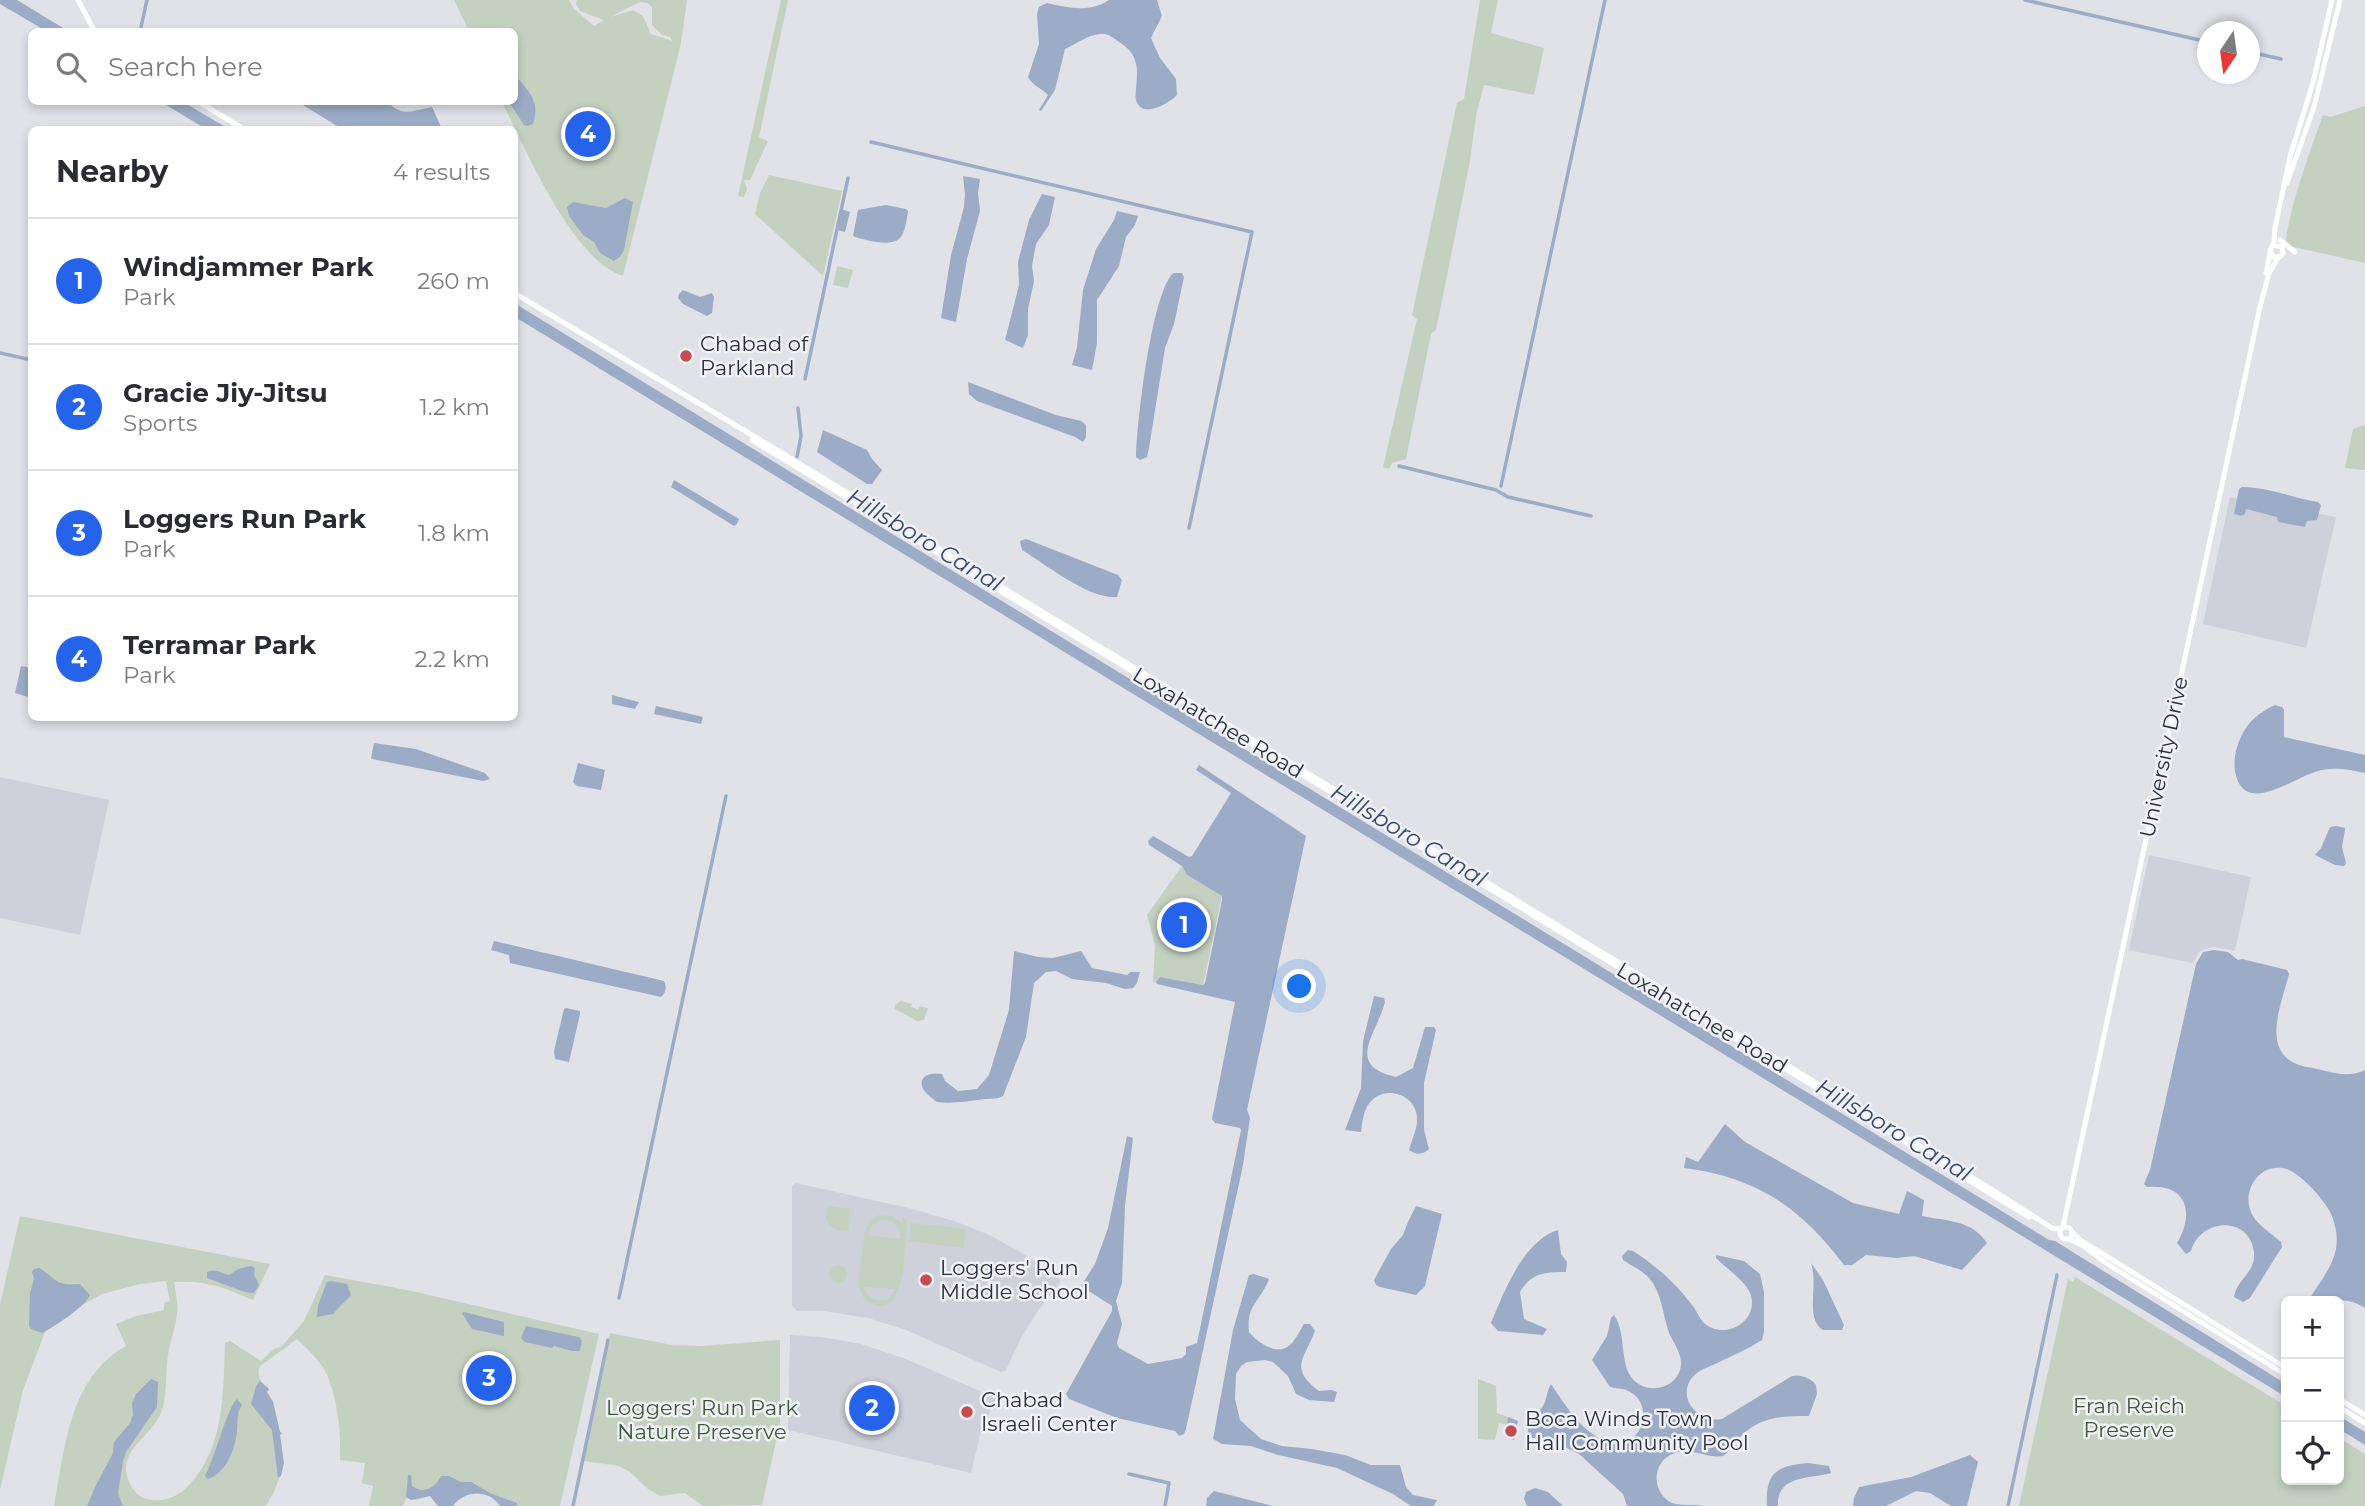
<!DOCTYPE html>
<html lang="en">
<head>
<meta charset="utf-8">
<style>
	:root { --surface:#fff; --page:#f7f7f7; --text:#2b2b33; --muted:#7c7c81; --line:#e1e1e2; --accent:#2563eb }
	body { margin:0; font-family:Montserrat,sans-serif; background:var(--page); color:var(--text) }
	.controls { position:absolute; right:21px; bottom:21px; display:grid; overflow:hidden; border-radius:10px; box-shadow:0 4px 10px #0003 }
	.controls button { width:63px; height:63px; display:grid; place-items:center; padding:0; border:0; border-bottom:2px solid var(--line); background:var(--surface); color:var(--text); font:35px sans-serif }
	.compass { position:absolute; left:2197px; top:21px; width:63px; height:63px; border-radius:50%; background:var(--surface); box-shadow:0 4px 10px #0003; rotate:193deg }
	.you { position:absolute; left:1300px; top:987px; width:24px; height:24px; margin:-18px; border:5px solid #fff; border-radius:50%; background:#1a73e8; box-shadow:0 0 0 10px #1a73e833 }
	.badge { display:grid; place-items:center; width:46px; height:46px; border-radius:50%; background:var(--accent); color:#fff; font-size:23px; font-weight:700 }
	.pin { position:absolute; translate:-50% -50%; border:4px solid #fff; box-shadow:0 2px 7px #0006 }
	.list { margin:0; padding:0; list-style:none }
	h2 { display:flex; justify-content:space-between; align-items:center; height:91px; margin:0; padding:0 28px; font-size:30px }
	h2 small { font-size:23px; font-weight:400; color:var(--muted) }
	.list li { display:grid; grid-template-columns:46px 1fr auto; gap:21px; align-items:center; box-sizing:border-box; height:126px; padding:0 28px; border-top:2px solid var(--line) }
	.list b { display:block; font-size:26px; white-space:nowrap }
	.list p { margin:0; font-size:23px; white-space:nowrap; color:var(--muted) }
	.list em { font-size:23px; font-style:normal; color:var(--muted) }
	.icon { flex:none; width:38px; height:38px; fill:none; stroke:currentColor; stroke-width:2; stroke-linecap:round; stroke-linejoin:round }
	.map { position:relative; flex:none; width:2365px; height:1506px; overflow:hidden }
	.search { position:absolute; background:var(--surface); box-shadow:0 4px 10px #0003; left:28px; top:28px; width:490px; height:77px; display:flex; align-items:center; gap:18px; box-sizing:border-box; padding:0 24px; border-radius:10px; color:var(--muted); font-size:26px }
	.panel { position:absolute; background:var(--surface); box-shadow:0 4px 10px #0003; left:28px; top:126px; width:490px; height:595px; border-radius:10px }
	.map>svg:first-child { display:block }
	.built { fill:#ced1da }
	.green { fill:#c4d1c1; fill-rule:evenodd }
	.water { fill:#9dacc6 }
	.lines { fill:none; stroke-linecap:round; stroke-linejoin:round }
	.canal { stroke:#9dacc6; stroke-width:3.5 }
	.secondary { stroke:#fff; stroke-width:5 }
	.poi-dot { fill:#c54c51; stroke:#eff1f5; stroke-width:2.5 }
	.labels { text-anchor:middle; stroke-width:5; stroke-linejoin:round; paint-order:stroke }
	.poi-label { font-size:21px; fill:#292f3e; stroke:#eff1f5; text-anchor:start }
	.street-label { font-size:21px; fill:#292f3e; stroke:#eff1f5 }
	.park-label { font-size:21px; fill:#3a5938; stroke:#eff1f5 }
	.water-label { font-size:23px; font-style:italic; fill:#36496f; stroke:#eff1f5 }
</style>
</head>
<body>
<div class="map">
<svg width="2365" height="1506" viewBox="0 0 2365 1506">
	<rect width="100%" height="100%" fill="#e0e2e8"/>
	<g class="built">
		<polygon points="2230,497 2336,517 2306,648 2203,624"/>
		<polygon points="0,777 109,800 80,935 0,918"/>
		<polygon points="2149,855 2251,877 2235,951 2214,947 2204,949 2199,952 2193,963 2129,950"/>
		<polygon points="796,1183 913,1209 957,1222 987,1234 1017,1250 1059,1277 1060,1283 1037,1312 1021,1338 1006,1370 1001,1372 906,1330 868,1318 823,1311 797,1311 792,1306 792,1186"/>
		<polygon points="790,1335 822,1337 861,1344 906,1359 996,1398 981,1431 971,1473 788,1430"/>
	</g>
	<g class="green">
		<path d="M454 0H569L573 8 594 26 604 20 580 11 576 4 577 0H687L681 43 623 276C572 260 525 148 502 102H514V32L469 31ZM640 2 647 3 652 7V25L662 35 670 37 672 41 651 34 643 16 633 10 610 17Z"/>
		<polygon points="781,0 788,0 759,137 768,141 750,180 744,180 747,189 744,197 738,196"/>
		<polygon points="1480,0 1498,0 1491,33 1544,48 1534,95 1484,85 1476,116 1470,161 1436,330 1431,334 1406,459 1392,463 1389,469 1383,467 1417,319 1412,315 1457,103 1464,99"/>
		<path d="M2365 106V263L2285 245C2291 201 2308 157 2323 115L2330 117Z"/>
		<polygon points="769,175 842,191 823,276 755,214 760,193"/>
		<polygon points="837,266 853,270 848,288 833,285"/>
		<polygon points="2365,425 2365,470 2345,468 2353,429"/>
		<polygon points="1182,866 1187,875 1222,896 1203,985 1160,977 1156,982 1153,982 1155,945 1147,915"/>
		<polygon points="901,1001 912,1004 911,1007 918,1009 920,1006 928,1008 924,1020 917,1021 895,1009 895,1005"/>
		<polygon points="830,1206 850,1209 849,1231 837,1230 829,1226 826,1217 827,1209"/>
		<path d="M878 1215 891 1216 902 1223 903 1218 907 1219C905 1241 908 1332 864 1299L858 1285 864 1233 869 1221ZM883 1220C894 1220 901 1227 900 1239L868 1235 872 1225ZM864 1287 894 1289 895 1290 888 1299C876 1302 866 1298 864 1287Z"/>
		<path d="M20 1216 270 1264 253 1300C225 1288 206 1280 174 1282 175 1292 179 1304 177 1313 176 1327 170 1341 168 1355 165 1374 168 1395 161 1413 153 1433 124 1448 126 1471 128 1483 136 1497 147 1499 164 1503 178 1497 190 1484 225 1446 223 1392 225 1343L230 1341 261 1361 274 1349 281 1347 304 1321 325 1275 407 1290 599 1334 560 1506H500C489 1489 464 1490 453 1506H438L430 1496 416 1500 406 1498 403 1506H369L373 1486 362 1483 365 1463 340 1460C341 1433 338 1403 328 1377 322 1362 308 1350 297 1339L260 1366C256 1376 261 1383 269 1389L267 1392 273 1402 280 1432 282 1433 280 1435C285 1462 281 1483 266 1506H54C65 1449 69 1377 126 1346L116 1324 136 1316 164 1310V1303L170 1301 166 1281 140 1284 102 1294 70 1312 65 1318 45 1332 23 1390 0 1490V1305Z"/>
		<polygon points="911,1223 966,1229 964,1248 909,1241"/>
		<circle cx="838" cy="1274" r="9"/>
		<polygon points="2075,1277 2286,1406 2286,1480 2339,1480 2339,1438 2365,1454 2365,1506 2019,1506 2068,1279 2073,1282"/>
		<polygon points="610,1333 672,1345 701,1346 780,1340 780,1423 762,1505 703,1506 685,1493 660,1496 648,1489 630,1472 619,1466 583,1461"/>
		<polygon points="1478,1379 1496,1386 1497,1413 1508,1417 1507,1425 1499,1423 1495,1440 1478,1439"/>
	</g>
	<g class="water">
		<polygon points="0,0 17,0 68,31 46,31 0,4"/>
		<path d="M1109 0H1157L1162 16 1151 38 1160 58 1176 79 1177 95C1169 103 1142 120 1136 100 1135 98 1136 92 1136 89 1138 69 1139 54 1119 42 1113 38 1108 33 1100 34 1088 35 1076 44 1065 49L1055 90 1041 111 1039 110 1048 95C1041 88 1032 85 1028 77L1039 44 1037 14 1039 7 1047 3C1069 8 1089 13 1109 0Z"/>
		<path d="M515 75C528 91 541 101 533 124L528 126 524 125 509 102H514Z"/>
		<polygon points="161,102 183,102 229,129 206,129"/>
		<path d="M298 102H388C402 118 414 110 432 107L442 129H342Z"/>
		<polygon points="963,176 980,179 978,193 980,211 967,259 956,322 941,318 951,255 964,207 965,194"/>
		<polygon points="1042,194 1055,197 1049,225 1036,244 1032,266 1034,281 1028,309 1028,335 1023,348 1005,340 1019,285 1018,262 1029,220"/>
		<polygon points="625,198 633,202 624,250 620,257 614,261 600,253 594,242 583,235 569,216 567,207 573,202 606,208"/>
		<path d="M886 205 906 209 908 211C907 219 905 234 899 239 890 247 863 240 853 236L858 210Z"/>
		<polygon points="841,209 850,212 845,232 837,230"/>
		<polygon points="1117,211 1138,216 1135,225 1126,237 1119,266 1097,300 1097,343 1092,370 1072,365 1077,347 1083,290 1096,249 1114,220"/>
		<path d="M1173 273H1182L1184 277 1174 324 1165 348 1149 448 1147 457 1140 460 1136 457C1137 422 1151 296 1173 273Z"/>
		<polygon points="683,290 700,297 712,293 714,297 712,313 707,316 683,304 678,298 679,294"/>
		<polygon points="514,303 2049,1240 2055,1241 2286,1384 2286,1397 515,317"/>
		<polygon points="968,382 1056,415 1081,421 1086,425 1086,437 1083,442 1075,437 977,401 969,394"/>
		<polygon points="823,430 867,450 872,459 882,470 872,484 867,484 817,452"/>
		<polygon points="674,480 739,519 737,524 734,526 671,487"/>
		<path d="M2242 487C2268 487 2293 498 2318 502L2321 505 2317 520 2307 521 2305 527 2278 522 2277 517 2246 509 2245 514 2241 516 2234 514 2239 489Z"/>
		<path d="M1026 539 1118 575 1122 580 1117 597C1090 600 1045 564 1022 550L1020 541Z"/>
		<polygon points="21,666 31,668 31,698 15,693"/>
		<polygon points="612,695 639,702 635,709 612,704"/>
		<path d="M2275 705 2282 707 2284 710V737L2365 755V773C2351 770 2337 767 2322 770 2300 773 2250 815 2237 779 2232 766 2235 749 2241 737 2247 722 2261 711 2275 705Z"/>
		<polygon points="656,706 699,716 703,717 701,724 654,714"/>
		<polygon points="374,743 416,749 485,773 490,779 483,781 372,759 371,758"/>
		<polygon points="578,763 605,770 601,790 577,786 573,782"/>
		<polygon points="1199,765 1306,836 1247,1110 1250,1118 1243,1165 1186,1429 1184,1434 1179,1436 1175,1431 1117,1418 1069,1399 1066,1394 1112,1311 1112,1306 1081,1286 1095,1264 1108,1228 1127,1136 1133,1138 1125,1206 1122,1283 1116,1301 1122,1324 1117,1343 1119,1348 1148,1364 1182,1358 1186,1354 1186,1347 1197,1343 1241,1130 1240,1128 1215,1123 1212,1119 1235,1002 1157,984 1156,982 1160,977 1203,985 1205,983 1222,900 1222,896 1187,875 1182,866 1149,845 1148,841 1153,836 1189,857 1192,856 1231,793 1196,770"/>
		<polygon points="2336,826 2345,828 2345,830 2342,847 2346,863 2344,866 2335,865 2315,855 2321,848 2330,827"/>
		<path d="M494 941 664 981C667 987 666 993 661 997L510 963 509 955 491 950Z"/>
		<path d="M2214 950 2228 952 2238 960 2242 959 2287 970 2289 974C2283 999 2263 1044 2291 1061 2298 1066 2309 1067 2317 1069 2334 1073 2349 1078 2365 1070V1308C2347 1296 2329 1301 2308 1301 2318 1285 2332 1268 2336 1249 2338 1238 2336 1226 2332 1216 2326 1201 2299 1171 2283 1168 2257 1164 2240 1194 2253 1216 2259 1226 2272 1234 2281 1242L2282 1247 2250 1298 2243 1302 2234 1297C2236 1280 2256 1273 2254 1252 2250 1216 2201 1217 2191 1251L2186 1254 2177 1243C2195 1213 2187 1183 2147 1187L2144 1184 2150 1170 2196 964 2203 952Z"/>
		<path d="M1014 951 1038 957 1053 958 1081 951 1092 968 1127 975 1131 972H1140L1137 983 1133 988 1125 989 1106 983 1072 979 1056 971 1046 972 1034 983 1026 1037 1003 1096C996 1100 993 1098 985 1099 969 1101 954 1104 937 1102 932 1098 926 1094 923 1089 917 1075 932 1072 942 1074L945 1081 958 1091 977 1089 989 1075 1009 1010Z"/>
		<path d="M1374 996 1384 998 1385 1002C1377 1034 1344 1065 1396 1077L1413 1068 1425 1027H1434L1436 1030 1424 1083V1130L1429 1149C1423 1155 1416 1155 1409 1150 1412 1139 1418 1128 1417 1117 1415 1092 1381 1084 1368 1105 1363 1113 1362 1124 1361 1132L1345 1130 1361 1088 1363 1041Z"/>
		<polygon points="566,1008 580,1011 580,1014 569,1062 555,1059 554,1051 564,1009"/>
		<path d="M1725 1124 1745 1142 1853 1203 1899 1214 1907 1191 1924 1200 1922 1216C1947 1221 1972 1220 1987 1243L1962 1270 1914 1256 1897 1258 1866 1255 1852 1265H1844C1801 1208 1757 1177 1684 1168L1686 1157 1698 1162Z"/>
		<polygon points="1416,1206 1442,1214 1425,1286 1416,1295 1380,1287 1376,1285 1374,1280 1391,1249 1403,1235 1408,1222"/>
		<path d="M1558 1230 1561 1254 1567 1262 1566 1272C1545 1272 1531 1273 1520 1292L1524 1319 1547 1329 1543 1335 1498 1331 1491 1323C1504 1292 1523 1241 1558 1230Z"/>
		<path d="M1628 1250 1633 1251C1656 1266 1676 1283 1692 1305 1698 1312 1700 1322 1708 1326 1730 1339 1760 1318 1750 1293 1745 1281 1726 1268 1716 1258V1255L1744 1261 1760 1274 1764 1292V1331L1762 1340C1748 1349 1732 1356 1717 1363 1711 1366 1702 1369 1697 1373 1673 1392 1695 1424 1722 1419L1792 1376C1800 1374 1811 1378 1816 1385L1817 1394 1809 1416C1784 1416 1762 1416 1742 1435 1735 1442 1731 1450 1723 1456 1707 1459 1691 1447 1675 1453 1652 1460 1650 1492 1672 1503 1682 1506 1694 1504 1704 1506H1627L1623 1494 1579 1454 1555 1442 1528 1437C1527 1418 1534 1420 1543 1406 1547 1399 1547 1390 1551 1384 1566 1406 1580 1430 1606 1442 1640 1456 1659 1402 1626 1390 1621 1388 1615 1389 1610 1387L1592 1360 1607 1336 1611 1318 1614 1315C1626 1332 1620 1361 1631 1377 1645 1396 1678 1390 1681 1365 1682 1352 1672 1342 1668 1330 1663 1313 1661 1293 1650 1279 1643 1271 1632 1266 1623 1260L1622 1256Z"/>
		<path d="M1811 1263 1823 1280 1844 1325 1842 1330H1823C1804 1318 1819 1286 1811 1263Z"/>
		<path d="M251 1266 255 1268 254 1274 259 1285 254 1293 245 1292 207 1278V1272C216 1268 221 1273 229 1275L238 1269Z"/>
		<path d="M39 1268C47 1272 53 1280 61 1283 67 1285 74 1284 80 1284L90 1295C86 1306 54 1327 42 1333L31 1329 29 1326 30 1293 34 1279 32 1272 34 1269Z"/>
		<path d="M1254 1274 1269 1279C1261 1301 1246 1304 1249 1332 1258 1343 1279 1358 1292 1343 1297 1337 1300 1330 1304 1324H1310L1315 1331C1305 1358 1288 1368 1319 1391L1332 1390 1337 1392 1334 1402 1309 1400 1296 1394 1288 1376 1273 1362 1265 1360 1247 1362 1241 1366 1236 1374 1235 1399 1240 1420 1261 1439 1282 1446 1312 1449 1345 1455 1371 1465H1400L1406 1487 1413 1495 1437 1500 1434 1506H1411L1393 1494 1337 1468 1278 1455 1251 1446 1222 1444 1213 1439 1233 1330 1249 1275Z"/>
		<polygon points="331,1281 347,1284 351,1295 333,1314 317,1317 318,1305 327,1282"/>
		<polygon points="464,1312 504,1322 504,1336 472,1329 462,1313"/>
		<polygon points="526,1326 579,1337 582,1341 580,1351 572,1351 554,1346 552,1348 525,1342 521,1338"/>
		<polygon points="151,1379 158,1382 157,1407 126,1452 123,1461 118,1493 123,1506 87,1506 96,1485 113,1453 114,1442 130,1423 133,1415 132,1403 136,1394"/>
		<polygon points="260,1381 269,1389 267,1392 273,1402 280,1432 282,1433 280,1435 284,1463 281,1476 278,1478 272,1430 251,1404 256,1386"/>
		<path d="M237 1399 242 1405C235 1414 239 1427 236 1438 233 1454 224 1474 208 1479L205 1476C214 1460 228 1406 237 1399Z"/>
		<polygon points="2339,1416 2365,1432 2365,1445 2339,1429"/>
		<polygon points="1508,1417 1518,1421 1514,1440 1505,1437"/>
		<polygon points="1970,1455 1978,1462 1967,1506 1951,1506 1930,1493 1916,1491 1886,1506 1853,1506 1854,1498 1859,1487 1911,1477"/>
		<path d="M1808 1463 1829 1466 1831 1473C1810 1479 1776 1475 1778 1506H1767C1765 1472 1777 1466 1808 1463Z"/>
		<path d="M408 1475H411L412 1486C424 1495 436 1487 441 1476H449L461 1482H471L492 1494 517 1503V1506H500C489 1489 464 1490 453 1506H438L430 1496 411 1500 406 1497Z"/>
		<polygon points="1535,1488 1548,1492 1563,1506 1527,1506 1524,1499 1526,1492"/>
		<polygon points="1214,1491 1273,1506 1206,1506 1207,1498"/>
	</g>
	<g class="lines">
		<g class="canal">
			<polyline points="2025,0 2208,42"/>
			<polyline points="140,32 147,0"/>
			<polyline points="2250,52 2281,59"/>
			<polyline points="871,142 1252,232 1189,528"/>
			<polyline points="0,353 32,360"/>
			<polyline points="805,379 848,178"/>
			<polyline points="797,457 801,436 798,408"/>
			<polyline points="1399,466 1496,490 1508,497 1591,516"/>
			<polyline points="1501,486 1605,0"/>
			<polyline points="619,1298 726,796"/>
			<polyline points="1129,1474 1169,1483 1165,1506"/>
			<polyline points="573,1506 608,1340"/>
			<polyline points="2008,1506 2057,1275"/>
		</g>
		<g class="secondary">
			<polyline points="78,0 95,32"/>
			<polyline points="199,102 245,130"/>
			<polyline points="2287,183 2314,107 2340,0"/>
			<polyline points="2280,240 2295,252"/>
			<polyline points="2273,245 2282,247 2283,253 2280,257 2273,257 2270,250 2274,242 2275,228 2290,157 2313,83 2332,0"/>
			<polyline points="2266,273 2270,254"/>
			<polyline points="514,293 772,447 1997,1193 2052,1228 2061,1229"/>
			<polyline points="752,440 2029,1217"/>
			<circle cx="2066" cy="1233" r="6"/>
			<polyline points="2063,1227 2260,307 2269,273 2278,258"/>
			<polyline points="2072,1232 2079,1239 2286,1368"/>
			<polyline points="2068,1239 2082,1245 2109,1265 2286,1375"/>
			<polyline points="2339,1399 2365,1415"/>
			<polyline points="2339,1407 2365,1423"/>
		</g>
	</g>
	<g class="poi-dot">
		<circle cx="686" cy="356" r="7"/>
		<circle cx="926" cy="1280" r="7"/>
		<circle cx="967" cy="1412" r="7"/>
		<circle cx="1511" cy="1431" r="7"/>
	</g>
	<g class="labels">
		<g class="poi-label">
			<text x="700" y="351">Chabad of<tspan x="700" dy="24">Parkland</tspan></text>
			<text x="940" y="1275">Loggers' Run<tspan x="940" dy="24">Middle School</tspan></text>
			<text x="981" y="1407">Chabad<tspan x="981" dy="24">Israeli Center</tspan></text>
			<text x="1525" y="1426">Boca Winds Town<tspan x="1525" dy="24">Hall Community Pool</tspan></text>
		</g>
		<g class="street-label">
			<text transform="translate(1218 723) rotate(31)" y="7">Loxahatchee Road</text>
			<text transform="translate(2164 757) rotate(-78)" y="7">University Drive</text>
			<text transform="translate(1702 1018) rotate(31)" y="7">Loxahatchee Road</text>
		</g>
		<g class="park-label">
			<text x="2129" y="1413">Fran Reich<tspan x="2129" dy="24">Preserve</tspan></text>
			<text x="702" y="1415">Loggers' Run Park<tspan x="702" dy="24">Nature Preserve</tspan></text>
		</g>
		<g class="water-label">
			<text transform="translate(925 540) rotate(31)" y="8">Hillsboro Canal</text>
			<text transform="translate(1409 835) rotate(31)" y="8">Hillsboro Canal</text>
			<text transform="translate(1894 1130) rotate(31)" y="8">Hillsboro Canal</text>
		</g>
	</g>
</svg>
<div class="controls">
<button>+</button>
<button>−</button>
<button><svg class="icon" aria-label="locate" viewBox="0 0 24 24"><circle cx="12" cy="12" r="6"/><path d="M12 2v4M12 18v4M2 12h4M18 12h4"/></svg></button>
</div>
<svg class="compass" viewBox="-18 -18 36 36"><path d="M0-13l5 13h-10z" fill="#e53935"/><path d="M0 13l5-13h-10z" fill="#7c7c81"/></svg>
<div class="you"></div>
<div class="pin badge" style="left:1184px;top:925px">1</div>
<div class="pin badge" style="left:872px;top:1408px">2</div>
<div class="pin badge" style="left:489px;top:1378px">3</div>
<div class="pin badge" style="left:588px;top:134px">4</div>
<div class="search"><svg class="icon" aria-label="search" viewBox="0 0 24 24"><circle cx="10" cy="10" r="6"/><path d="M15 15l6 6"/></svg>Search here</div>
<section class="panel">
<h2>Nearby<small>4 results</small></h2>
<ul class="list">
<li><span class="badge">1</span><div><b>Windjammer Park</b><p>Park</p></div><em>260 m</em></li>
<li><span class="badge">2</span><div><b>Gracie Jiy-Jitsu</b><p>Sports</p></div><em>1.2 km</em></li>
<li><span class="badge">3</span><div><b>Loggers Run Park</b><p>Park</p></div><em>1.8 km</em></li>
<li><span class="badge">4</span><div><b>Terramar Park</b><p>Park</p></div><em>2.2 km</em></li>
</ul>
</section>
</div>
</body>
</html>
